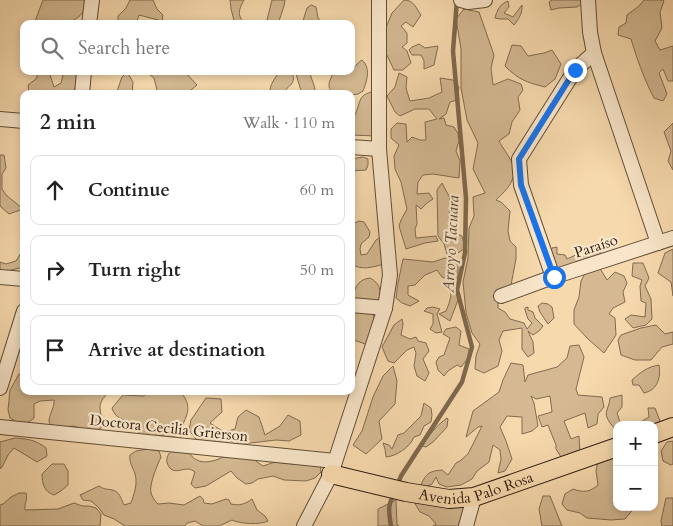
<!DOCTYPE html>
<html lang="en">
<head>
<meta charset="utf-8">
<style>
	:root { --surface:#fff; --page:#f6f6f6; --text:#222; --muted:#767676; --line:#e0e0e0 }
	body { margin:0; font-family:Cardo,serif; background:var(--page); color:var(--text) }
	.controls { position:absolute; right:15px; bottom:15px; display:grid; overflow:hidden; border-radius:10px; box-shadow:0 2px 8px #0003 }
	.controls button { width:45px; height:45px; display:grid; place-items:center; padding:0; border:0; border-bottom:1px solid var(--line); background:var(--surface); color:var(--text); font:25px sans-serif }
	.stop { position:absolute; width:15px; height:15px; margin:-11px; border:4px solid #1a73e8; border-radius:50%; background:#fff }
	.stop.end { background:#1a73e8; border-color:#fff; box-shadow:0 1px 5px #0008 }
	.list { margin:0; padding:0; list-style:none }
	h2 { display:flex; justify-content:space-between; align-items:center; height:65px; margin:0; padding:0 20px; font-size:21px }
	h2 small { font-size:16px; font-weight:400; color:var(--muted) }
	.list li { display:grid; grid-template-columns:32px 1fr auto; gap:15px; align-items:center; box-sizing:border-box; height:70px; margin:0 10px 10px; padding:0 10px; border:1px solid var(--line); border-radius:10px }
	.list b { display:block; font-size:19px; white-space:nowrap }
	.list em { font-size:16px; font-style:normal; color:var(--muted) }
	.icon { flex:none; width:28px; height:28px; fill:none; stroke:currentColor; stroke-width:2; stroke-linecap:round; stroke-linejoin:round }
	.map { position:relative; flex:none; width:673px; height:526px; overflow:hidden }
	.search { position:absolute; background:var(--surface); box-shadow:0 2px 8px #0003; left:20px; top:20px; width:335px; height:55px; display:flex; align-items:center; gap:12px; box-sizing:border-box; padding:0 18px; border-radius:10px; color:var(--muted); font-size:19px }
	.panel { position:absolute; background:var(--surface); box-shadow:0 2px 8px #0003; left:20px; top:90px; width:335px; height:305px; border-radius:10px }
	.map>svg:first-child { display:block }
	.green { fill:#d4b992; stroke:#826c50 }
	.lines { fill:none; stroke-linecap:round; stroke-linejoin:round }
	.stream { stroke:#7e684d; stroke-width:4.5 }
	.minor-casing { stroke:#614d36; stroke-width:16 }
	.major-casing { stroke:#2f1e0f; stroke-width:20 }
	.minor { stroke:#f9e6ca; stroke-width:14 }
	.major { stroke:#f6d9ad; stroke-width:18 }
	.route { stroke:#1a73e8; stroke-width:6 }
	.labels { text-anchor:middle; stroke-width:4.5; stroke-linejoin:round; paint-order:stroke }
	.street-label { font-size:15px; fill:#2f1e0f; stroke:#f9e6ca }
	.water-label { font-size:16px; font-style:italic; fill:#5d4933; stroke:#f9e6ca }
</style>
</head>
<body>
<div class="map">
<svg width="673" height="526" viewBox="0 0 673 526">
	<rect width="100%" height="100%" fill="#f6d9ad"/>
	<filter id="stains"><feTurbulence type="fractalNoise" baseFrequency=".004" numOctaves="4"/><feColorMatrix values="0 0 0 0 .2 0 0 0 0 .09 0 0 0 0 .02 0 0 0 .5 -.17"/></filter>
	<radialGradient id="worn" r=".72"><stop offset=".6" stop-color="#630" stop-opacity="0"/><stop offset="1" stop-color="#630" stop-opacity=".3"/></radialGradient>
	<g class="green">
		<path d="M43 0H89C80 28 58 24 34 24Z"/>
		<polygon points="130,0 153,0 157,9 163,15 162,21 139,15 136,24 118,24 118,16 126,8"/>
		<path d="M230 0H244C239 9 236 16 246 24H235L231 9Z"/>
		<polygon points="272,0 285,0 284,6 278,24 265,24 267,20"/>
		<path d="M404 0C414 0 416 8 421 15L413 27 406 22 401 26 407 33V43L402 47 407 51 411 63 403 70H394L384 49 383 43 387 25 392 13Z"/>
		<polygon points="552,0 588,0 577,7 559,8 551,10 549,2"/>
		<path d="M644 0H663L664 1 660 12 662 28 655 41 660 50 673 46V81H668L663 69 659 73 667 94 663 101 654 98C644 79 637 59 631 39L618 35 619 27 626 23 627 15 639 6Z"/>
		<path d="M508 1 509 7 504 13 513 17 522 5C523 13 518 20 514 25L508 19H500L495 18C497 10 500 4 508 1Z"/>
		<polygon points="311,5 316,7 318,18 321,22 325,24 302,24 307,8"/>
		<path d="M464 9 479 12 494 55 491 68 493 85 508 79 521 84 523 90 518 97 520 110 512 122 509 134 499 141C502 147 512 160 513 166 517 181 505 191 496 200L501 202 510 211 508 231 510 241 516 247V259L511 285 498 300V308L505 312 510 319 524 323 527 329 532 323 528 319 525 310V308L528 307V310L533 312 535 318 543 326 539 331 533 335 528 331 533 342 534 353 528 357 522 349V328L503 331 499 340 502 351 498 366 484 373 475 369 476 356 480 344 472 333 466 313 463 282 468 258 469 228 474 216 473 197 485 193 473 169 478 143 467 120 461 88V49L456 19Z"/>
		<polygon points="419,44 425,48 438,46 434,65 424,69 424,61 421,55 412,55 409,50 412,47"/>
		<path d="M512 45 521 46 528 56 544 53 552 50 561 64 555 79 545 87C526 82 519 80 505 66Z"/>
		<path d="M362 60C371 68 367 81 363 91L358 94 351 95V94C339 94 322 94 332 76L331 71H339L341 74C354 76 352 66 362 60Z"/>
		<path d="M37 71H52L50 75 54 87 61 83 64 71H86C82 79 77 89 69 94H29L28 85 37 78Z"/>
		<polygon points="145,71 184,71 197,85 186,94 155,94 157,90 154,78"/>
		<path d="M280 71H291C298 84 288 85 282 94H270C269 85 275 78 280 71Z"/>
		<path d="M295 71H310C310 79 316 85 315 94H303C299 87 298 79 295 71Z"/>
		<polygon points="127,72 133,82 132,94 116,94 122,77"/>
		<polygon points="399,73 407,77 406,88 410,101 429,98 442,92 440,78 453,80 459,87 457,100 450,102 446,114 439,119 444,118 446,125 454,127 458,134 459,141 456,151 460,161 459,178 433,174 423,175 418,182 417,194 429,193 433,199 427,203 421,209 416,205 417,224 415,229 416,238 436,236 438,241 425,243 406,249 399,226 401,220 407,209 401,182 395,169 394,156 399,145 391,138 391,129 397,123 406,124 407,142 412,137 420,140 426,140 425,122 437,119 429,109 415,109 400,116 395,112 387,96 395,87"/>
		<path d="M376 91V136L351 135V116L355 115C362 99 357 95 376 91Z"/>
		<polygon points="673,123 673,170 668,161 671,151 664,132"/>
		<polygon points="0,155 4,155 6,168 2,174 2,189 6,195 23,209 9,214 0,206"/>
		<polygon points="363,157 368,159 368,165 366,170 351,171 351,159"/>
		<polygon points="442,183 450,198 449,222 453,232 462,236 465,248 455,255 447,254 444,244 438,236 437,190"/>
		<path d="M359 221 364 222 370 232 369 237 361 244 360 249 361 255 367 254 376 240 381 237 384 264C373 267 362 271 352 264L351 225Z"/>
		<polygon points="590,246 596,246 601,252 596,260 587,257 588,261 559,272 549,260 552,248 557,247 557,254 565,255 567,259 580,253"/>
		<polygon points="24,248 24,267 7,271 0,270 0,262 6,264 16,261"/>
		<polygon points="673,249 673,296 671,282 658,273 665,253"/>
		<path d="M445 258 458 263V300L450 321 439 314 446 311C451 300 452 292 451 280L442 277 437 270 425 275 415 285 408 286V295L419 301 410 306 402 303 396 298 398 283 403 259 433 262Z"/>
		<polygon points="633,263 643,263 649,278 645,286 651,299 652,319 646,325 633,328 625,319 631,315 645,317 646,303 641,301 640,286 642,280 632,276"/>
		<polygon points="589,266 599,267 607,280 615,272 624,276 627,283 623,292 625,302 613,308 609,314 615,318 616,335 604,353 588,339 574,324 574,310 579,297 581,281"/>
		<path d="M370 278C380 283 381 291 381 301H357L353 296C355 287 359 279 370 278Z"/>
		<polygon points="542,303 548,304 552,307 554,318 548,324 540,312 538,306"/>
		<polygon points="433,307 440,309 437,314 442,332 436,333 430,329 433,324 433,314 424,311 427,308"/>
		<path d="M354 310H371C378 319 373 334 371 345L365 344 354 340 351 346V313Z"/>
		<polygon points="402,319 403,324 401,335 410,339 416,337 418,341 426,343 429,351 423,359 429,373 425,381 417,376 414,366 416,353 414,347 407,350 394,363 388,361 382,347 394,325"/>
		<polygon points="656,325 665,334 673,332 673,344 662,347 651,360 635,360 621,355 618,340 621,335 641,328"/>
		<polygon points="456,327 461,331 459,345 469,349 469,357 461,367 457,365 448,371 444,376 438,370 436,362 439,357 444,355 450,338 443,334 446,329"/>
		<path d="M579 345 584 357 576 389 578 395 602 397 604 407 598 414 597 424 588 428 585 413 564 421 571 439 579 436 580 453 561 457 556 449V445L548 425 542 427 538 416 552 412 550 396 536 399 531 396 534 403 538 426 532 431 522 434V417L507 416 500 427 506 441 512 459 505 471 498 473 501 459 500 450 493 445 489 462 477 471 472 479 461 485 447 487 439 484 436 477 432 484 425 487 421 485C426 473 430 471 442 470L448 475 456 463 460 461 468 454 482 426 478 427 466 437 473 411 499 392 503 380 511 363 523 365 525 382 528 375 557 367 567 358 570 346Z"/>
		<path d="M659 365C661 377 658 390 644 393L639 385H633L632 380C641 372 647 367 659 365Z"/>
		<polygon points="393,366 397,381 395,404 379,421 382,439 366,454 353,445 362,431 373,397 383,376"/>
		<path d="M19 374 24 375V391H28L30 394 41 391H110C93 407 103 409 102 427L94 433 87 434C73 421 71 428 54 429L49 422C49 414 55 407 54 400L40 401 34 404V418L29 422 20 424 10 418 8 410 10 390Z"/>
		<path d="M154 391H180C195 409 185 416 179 434L170 438 160 435 154 437 141 435 134 428 132 423C122 419 115 418 112 408L123 395 143 396Z"/>
		<path d="M622 395V407L617 413 621 425H617V429H615C611 424 604 417 607 410 608 406 610 402 610 398Z"/>
		<polygon points="206,398 221,399 222,412 210,423 224,432 235,429 238,417 246,410 259,417 265,435 280,426 288,415 300,421 301,435 289,441 276,440 225,446 207,444 196,439 189,430 191,420"/>
		<path d="M424 403 431 408 432 415 431 422 424 426 420 435 414 437C410 447 397 456 386 457L385 449 383 443 389 445 392 449 398 435 404 433 421 416Z"/>
		<polygon points="648,408 655,408 660,421 655,426 649,423 645,425 636,425 649,417"/>
		<path d="M447 418 448 419 447 427 433 442 426 447 422 446C428 436 437 425 447 418Z"/>
		<path d="M15 438C28 439 36 440 46 448L47 456 37 462 14 448 8 455 2 467 0 469V442Z"/>
		<polygon points="673,441 673,464 671,465 663,461 661,451 667,442"/>
		<path d="M148 449 159 451 161 457C157 466 149 484 151 493 152 497 155 501 158 504L169 503 184 505 200 496 203 499 204 503 212 504 226 499 229 500 231 504C240 506 245 504 252 499L257 510 265 516 268 521C260 525 241 524 232 520L219 526H203L195 521 187 523 185 526H125L114 519 104 515 98 507 91 501 83 500 80 495 99 486C106 491 109 488 115 491 120 493 122 501 124 505L131 503C134 494 138 484 135 474 133 467 129 463 130 455L136 451Z"/>
		<path d="M173 450 187 451C196 462 202 464 216 460 220 459 224 456 228 456 235 454 244 455 252 455L257 462 263 466 275 462 292 464 307 461 320 464 321 472 315 478 306 481 284 480 273 476 258 479 252 483 246 484 237 478 231 471 206 486 195 488 191 484 195 472C193 471 191 469 188 469 181 469 174 474 169 467 168 465 166 461 167 459 167 455 170 452 173 450Z"/>
		<path d="M617 454V507H635L625 519 611 520 587 518 580 513 567 510 562 504 565 494 573 489C584 493 590 492 598 485L596 471 598 460Z"/>
		<path d="M52 464H64L68 471V485L61 491 54 495C44 492 42 483 42 474Z"/>
		<path d="M19 493H26C28 500 24 503 25 510L58 509 74 503 82 506H89L96 508 101 514 100 526H0V505L3 504 11 497Z"/>
		<polygon points="543,496 550,496 562,526 542,526 539,509"/>
		<polygon points="666,498 673,498 673,526 662,526 661,521"/>
		<polygon points="396,500 397,524 399,526 378,526 378,509"/>
		<polygon points="413,500 458,502 470,508 472,526 433,526 436,524 429,516 420,512"/>
	</g>
	<g class="lines">
		<g class="stream">
			<polyline points="397,486 401,476 462,382 472,347 457,290 465,253 466,198 453,51 457,0"/>
			<path d="M391 526C389 512 387 507 394 494"/>
		</g>
		<g class="minor-casing">
			<g id="minor">
				<polyline points="461,0 468,2 485,0"/>
				<polyline points="588,0 590,32 594,53 658,243"/>
				<polyline points="89,24 92,0"/>
				<polyline points="82,94 84,71"/>
				<polyline points="0,119 24,121"/>
				<polyline points="351,147 379,149"/>
				<polyline points="0,277 24,279"/>
				<polyline points="553,277 521,185 519,159 575,70 594,53"/>
				<polyline points="501,296 553,277 673,238"/>
				<polyline points="351,305 385,308"/>
				<polyline points="0,388 24,311"/>
				<polyline points="0,427 335,461"/>
				<polyline points="304,526 331,474 385,308 390,275 379,149 379,0"/>
				<polyline points="466,526 474,497"/>
			</g>
		</g>
		<g class="major-casing">
			<g id="major">
				<polyline points="654,434 673,427"/>
				<path id="s1" d="M331 474 406 492 449 499 474 497 617 447"/>
			</g>
		</g>
		<use href="#minor" class="minor"/>
		<use href="#major" class="major"/>
	</g>
	<g class="lines">
		<polyline class="route" points="554,277 521,185 519,159 575,70"/>
	</g>
	<g class="labels">
		<g class="street-label">
			<text transform="translate(596 246) rotate(-18)" y="5">Paraíso</text>
			<text transform="translate(169 428) rotate(6)" y="5">Doctora Cecilia Grierson</text>
			<text dy="5" stroke="none"><textPath href="#s1" startOffset="149">Avenida Palo Rosa</textPath></text>
		</g>
		<g class="water-label">
			<text transform="translate(450 244) rotate(-87)" y="6">Arroyo Tacuara</text>
		</g>
	</g>
	<rect width="100%" height="100%" filter="url(#stains)"/>
	<rect width="100%" height="100%" fill="url(#worn)"/>
</svg>
<div class="controls">
<button>+</button>
<button>−</button>
</div>
<div class="stop" style="left:554px;top:277px"></div>
<div class="stop end" style="left:575px;top:70px"></div>
<div class="search"><svg class="icon" aria-label="search" viewBox="0 0 24 24"><circle cx="10" cy="10" r="6"/><path d="M15 15l6 6"/></svg>Search here</div>
<section class="panel">
<h2>2 min<small>Walk · 110 m</small></h2>
<ul class="list">
<li><svg class="icon" aria-label="ahead" viewBox="0 0 24 24"><path d="M12 20V5M6 11l6-6 6 6"/></svg><div><b>Continue</b></div><em>60 m</em></li>
<li><svg class="icon" aria-label="right" viewBox="0 0 24 24"><path d="M7 20v-9h11M14 6l5 5-5 5"/></svg><div><b>Turn right</b></div><em>50 m</em></li>
<li><svg class="icon" aria-label="arrive" viewBox="0 0 24 24"><path d="M6 21V4h12l-3 4 3 4H6"/></svg><div><b>Arrive at destination</b></div></li>
</ul>
</section>
</div>
</body>
</html>
